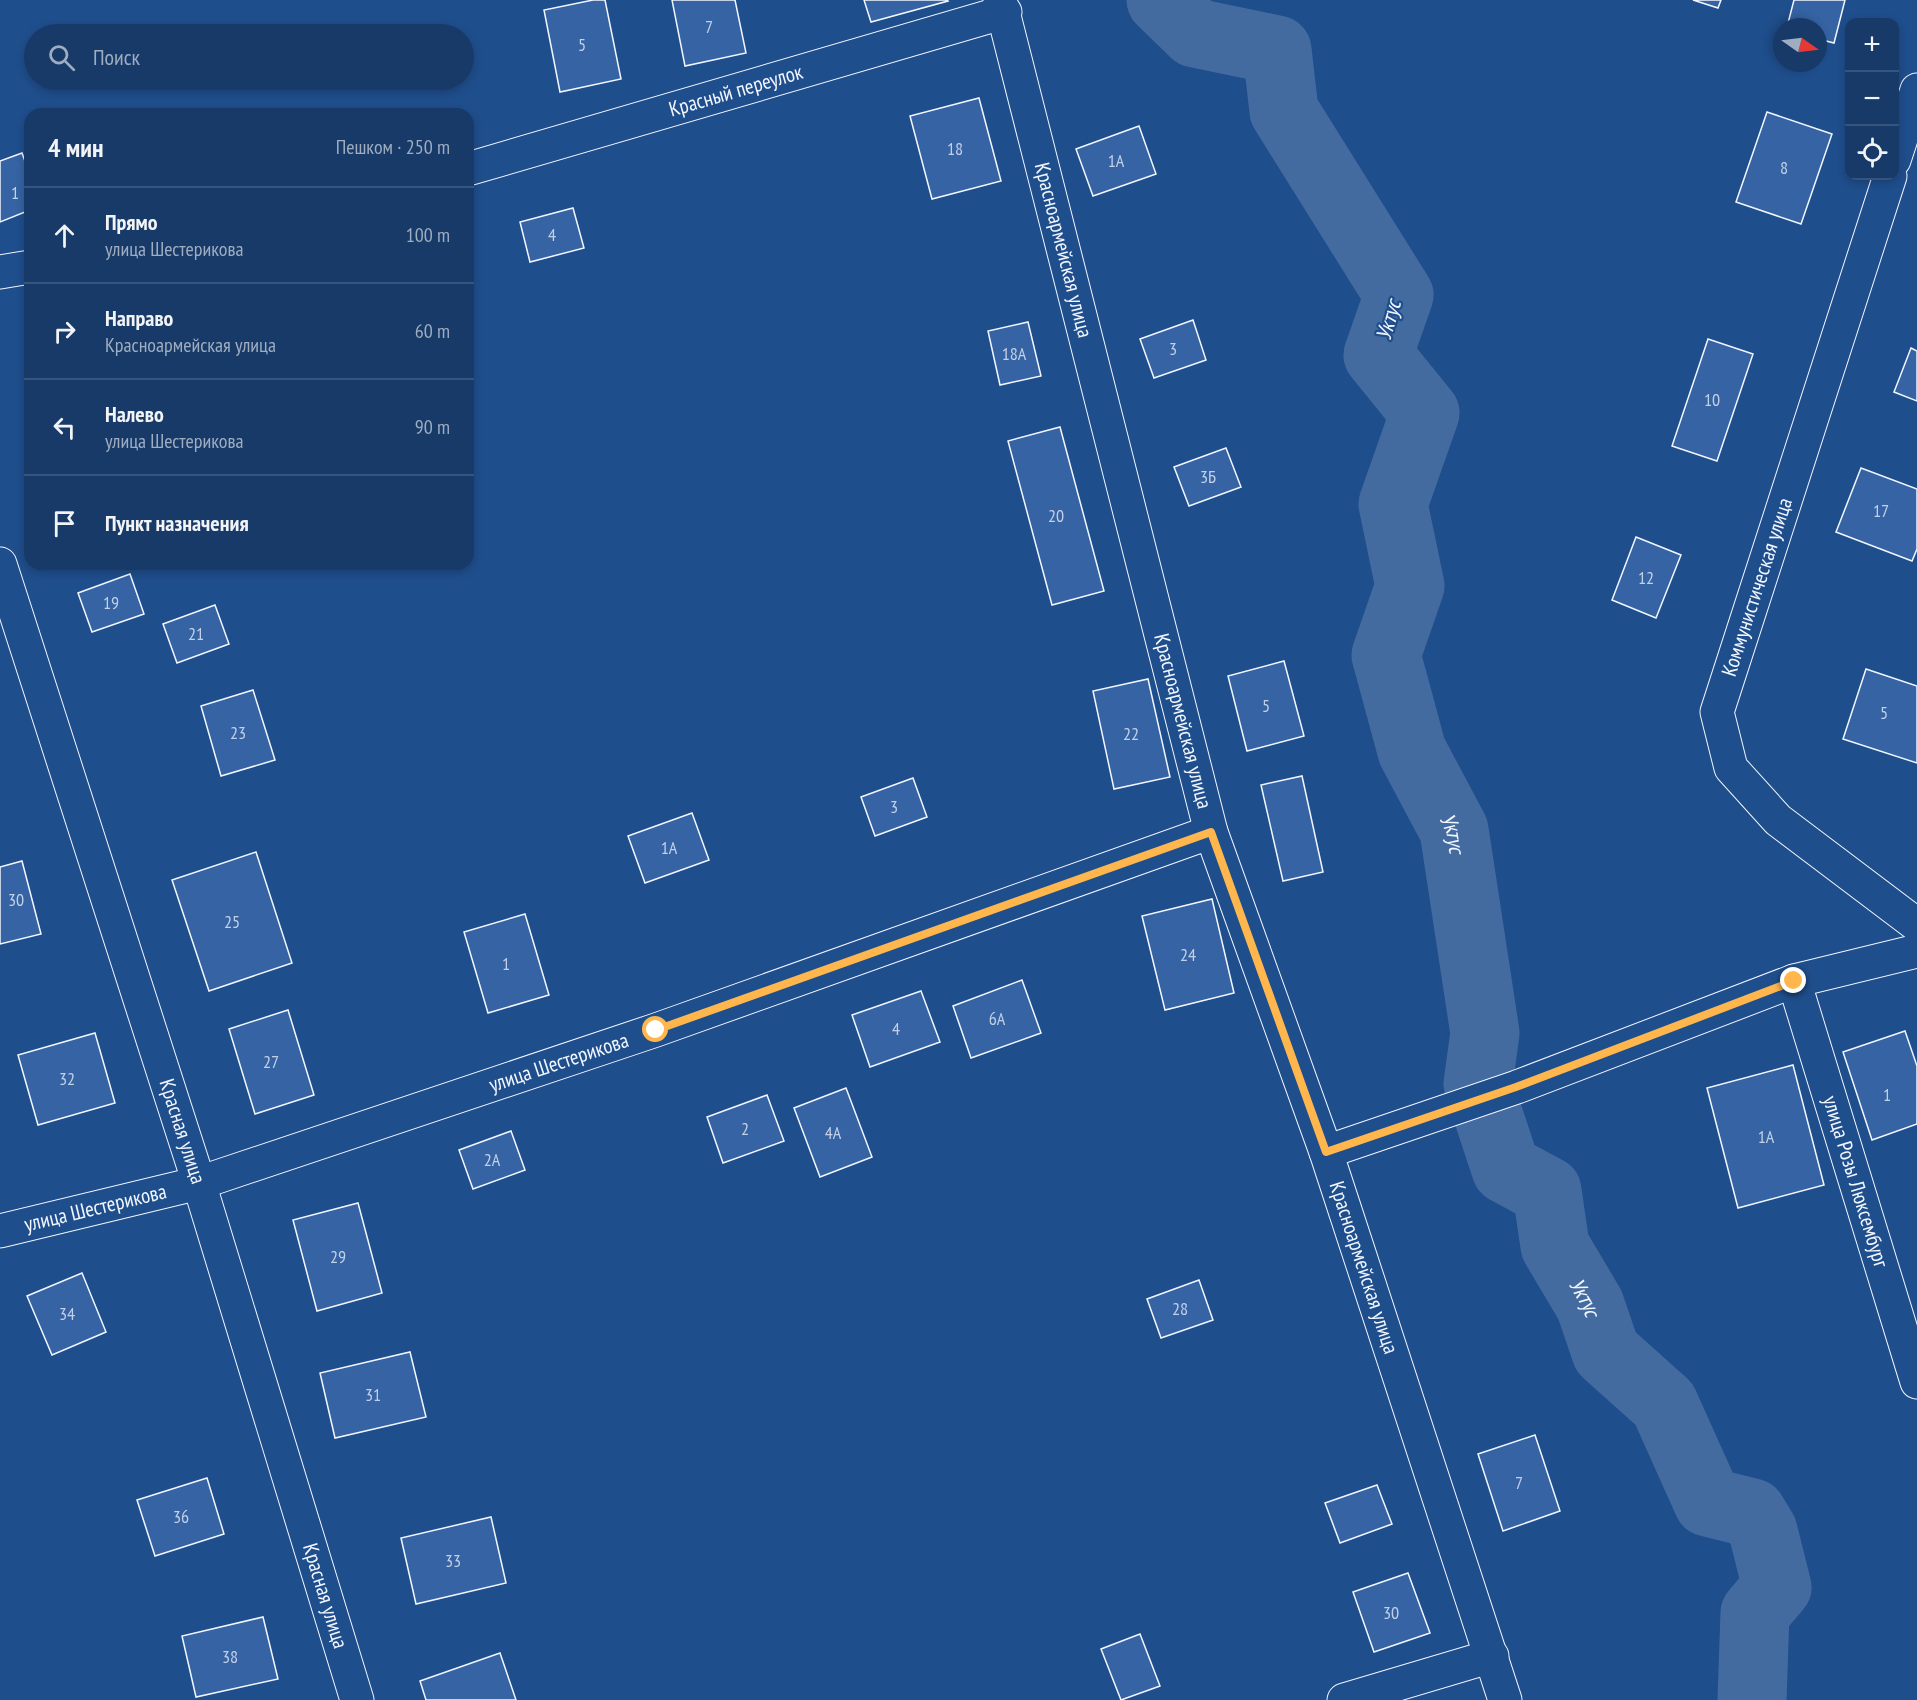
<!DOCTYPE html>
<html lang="ru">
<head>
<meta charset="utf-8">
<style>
	:root { --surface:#173a69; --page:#244571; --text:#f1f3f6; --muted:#9eadc0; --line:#36547d }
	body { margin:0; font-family:"PT Sans Narrow",sans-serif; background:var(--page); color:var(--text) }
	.controls { position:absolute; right:18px; top:18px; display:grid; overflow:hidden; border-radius:12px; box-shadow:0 3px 9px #0003 }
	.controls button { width:54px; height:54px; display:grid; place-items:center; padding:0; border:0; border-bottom:2px solid var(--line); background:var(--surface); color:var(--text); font:30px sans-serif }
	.compass { position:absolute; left:1773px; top:18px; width:54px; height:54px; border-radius:50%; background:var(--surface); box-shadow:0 3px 9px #0003; rotate:104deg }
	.stop { position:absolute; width:18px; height:18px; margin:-14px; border:4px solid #ffb74d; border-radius:50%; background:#fff }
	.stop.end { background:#ffb74d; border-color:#fff; box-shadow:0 2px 6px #0008 }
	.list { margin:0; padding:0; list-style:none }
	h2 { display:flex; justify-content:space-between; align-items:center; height:78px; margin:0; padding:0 24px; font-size:26px }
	h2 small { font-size:20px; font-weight:400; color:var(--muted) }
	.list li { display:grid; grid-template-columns:39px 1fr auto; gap:18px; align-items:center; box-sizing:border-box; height:96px; padding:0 24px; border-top:2px solid var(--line) }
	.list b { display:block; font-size:22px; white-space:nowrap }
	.list p { margin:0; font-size:20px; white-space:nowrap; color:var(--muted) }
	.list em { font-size:20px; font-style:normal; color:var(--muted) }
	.icon { flex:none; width:33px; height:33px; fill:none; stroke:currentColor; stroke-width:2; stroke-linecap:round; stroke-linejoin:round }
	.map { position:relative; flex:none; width:1917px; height:1700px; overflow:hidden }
	.search { position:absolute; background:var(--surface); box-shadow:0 3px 9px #0003; left:24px; top:24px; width:450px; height:66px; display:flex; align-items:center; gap:15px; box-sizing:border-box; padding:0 21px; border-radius:33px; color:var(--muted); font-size:22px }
	.panel { position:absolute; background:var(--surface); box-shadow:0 3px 9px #0003; left:24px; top:108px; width:450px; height:462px; border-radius:18px }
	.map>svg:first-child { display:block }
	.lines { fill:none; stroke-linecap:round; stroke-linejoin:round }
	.river { stroke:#446ba0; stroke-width:69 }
	.building { fill:#3563a3; stroke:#f2f6ff; stroke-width:1.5 }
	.street-casing { stroke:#f2f6ff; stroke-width:35 }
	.street { stroke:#1f4e8c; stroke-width:33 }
	.route { stroke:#ffb74d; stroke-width:8 }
	.labels { text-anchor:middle; stroke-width:4.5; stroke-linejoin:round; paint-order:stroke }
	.number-label { font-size:18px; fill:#c3d1e8 }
	.street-label { font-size:21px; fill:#f2f6ff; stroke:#1f4e8c }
	.water-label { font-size:22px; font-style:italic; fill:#f2f6ff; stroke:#1f4e8c }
</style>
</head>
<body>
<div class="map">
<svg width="1917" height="1700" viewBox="0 0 1917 1700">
	<rect width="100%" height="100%" fill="#1f4e8c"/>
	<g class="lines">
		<path class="river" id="s1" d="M1161 0 1195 33 1277 50 1284 111 1399 295 1378 355 1425 413 1393 504 1410 586 1386 655 1412 751 1454 830 1485 1033 1478 1084 1506 1169 1547 1191 1555 1246 1590 1305 1606 1352 1664 1404 1708 1502 1752 1513 1763 1531 1777 1587 1755 1613 1752 1700"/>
	</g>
	<g class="building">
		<polygon points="593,0 605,0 621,79 560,92 544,10"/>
		<polygon points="672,0 735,0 746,53 685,66"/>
		<polygon points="864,0 947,0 948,1 871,22"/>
		<polygon points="1693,0 1721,0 1718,8"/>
		<polygon points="1794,0 1845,0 1834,43 1818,39 1818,27 1787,27"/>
		<polygon points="979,98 1001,181 932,199 910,116"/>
		<polygon points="1767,112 1832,134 1801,224 1736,202"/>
		<polygon points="1139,126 1156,174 1093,196 1076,149"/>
		<polygon points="22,153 30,175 30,210 0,222 0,161"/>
		<polygon points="573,208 584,248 530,262 520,222"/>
		<polygon points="1193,320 1206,360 1154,378 1140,339"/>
		<polygon points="1028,322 1041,376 1000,385 988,331"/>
		<polygon points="1708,339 1753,354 1717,461 1672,446"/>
		<polygon points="1911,348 1917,351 1917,401 1894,392"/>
		<polygon points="30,359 30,381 25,361"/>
		<polygon points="1060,427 1104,591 1052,605 1008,441"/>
		<polygon points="1226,448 1241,487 1189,506 1174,467"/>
		<polygon points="1861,468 1917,489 1917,549 1912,561 1836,532"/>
		<polygon points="1636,537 1681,555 1656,618 1612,600"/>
		<polygon points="130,574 144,614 92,632 78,593"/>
		<polygon points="215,605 229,644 177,663 163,624"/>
		<polygon points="1284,661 1304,736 1247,751 1228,676"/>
		<polygon points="1866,669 1917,686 1917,763 1843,739"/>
		<polygon points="1148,679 1170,777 1114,789 1093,691"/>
		<polygon points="253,690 275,760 221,776 201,706"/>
		<polygon points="1302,776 1323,872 1283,881 1261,785"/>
		<polygon points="913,778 927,817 875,836 861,797"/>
		<polygon points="692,813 709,860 645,883 628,836"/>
		<polygon points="256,852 292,963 209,991 172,880"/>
		<polygon points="22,861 41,934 0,944 0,867"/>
		<polygon points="1212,899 1234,993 1165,1010 1142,916"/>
		<polygon points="525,914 549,995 488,1013 464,932"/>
		<polygon points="1022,980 1041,1033 971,1058 953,1006"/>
		<polygon points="921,991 940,1042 870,1067 852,1015"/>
		<polygon points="288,1010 314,1095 255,1114 229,1029"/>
		<polygon points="1905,1031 1917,1066 1917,1124 1872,1140 1843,1052"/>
		<polygon points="95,1033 115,1103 38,1125 18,1055"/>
		<polygon points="1793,1065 1824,1185 1738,1208 1707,1088"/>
		<polygon points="846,1088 872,1157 820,1177 794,1108"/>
		<polygon points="767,1095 784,1141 723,1163 707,1117"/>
		<polygon points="511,1131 525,1170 473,1189 459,1150"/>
		<polygon points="358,1203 382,1293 317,1311 293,1220"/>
		<polygon points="82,1273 106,1332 52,1355 27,1296"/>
		<polygon points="1199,1280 1213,1320 1161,1338 1147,1299"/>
		<polygon points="410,1352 426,1417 335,1438 320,1373"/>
		<polygon points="1535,1435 1560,1511 1503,1531 1478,1454"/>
		<polygon points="207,1478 224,1534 155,1556 137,1500"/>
		<polygon points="1377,1485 1392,1524 1340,1543 1325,1503"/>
		<polygon points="491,1517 506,1583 416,1604 401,1538"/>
		<polygon points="1408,1573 1430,1633 1374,1652 1353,1592"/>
		<polygon points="263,1617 278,1679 196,1697 182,1636"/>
		<polygon points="1140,1634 1160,1686 1121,1700 1101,1649"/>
		<polygon points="500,1653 516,1700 426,1700 420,1681"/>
	</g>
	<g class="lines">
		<g class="street-casing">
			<g id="street">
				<path id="s2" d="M1000 0 1211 832 1326 1152 1505 1700"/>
				<polyline points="1894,160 1917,90"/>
				<path id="s3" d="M468 169 1005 12"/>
				<polyline points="1890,176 1717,712 1731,768 1778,820 1917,925"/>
				<polyline points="0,272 30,267"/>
				<path id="s4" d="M0 564 199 1183 357 1700"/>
				<path id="s5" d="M1794 981 1917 1382"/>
				<polyline points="1326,1152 1517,1087 1794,981 1917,951"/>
				<path id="s6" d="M0 1231 199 1183 656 1030 1211 832"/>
				<polyline points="1344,1700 1492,1656"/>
			</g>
		</g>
		<use href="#street" class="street"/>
	</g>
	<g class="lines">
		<polyline class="route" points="656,1030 1211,832 1326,1152 1516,1087 1794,981"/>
	</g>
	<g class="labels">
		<g class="number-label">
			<text x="709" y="33">7</text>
			<text x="582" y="51">5</text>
			<text x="955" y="155">18</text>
			<text x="1116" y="167">1А</text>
			<text x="1784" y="174">8</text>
			<text x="15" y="199">1</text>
			<text x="552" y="241">4</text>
			<text x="1173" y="355">3</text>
			<text x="1014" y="360">18А</text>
			<text x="1712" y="406">10</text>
			<text x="1208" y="483">3Б</text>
			<text x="1881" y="517">17</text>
			<text x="1056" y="522">20</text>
			<text x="1646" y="584">12</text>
			<text x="111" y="609">19</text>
			<text x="196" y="640">21</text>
			<text x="1266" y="712">5</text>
			<text x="1884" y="719">5</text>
			<text x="238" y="739">23</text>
			<text x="1131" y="740">22</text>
			<text x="894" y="813">3</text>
			<text x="669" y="854">1А</text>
			<text x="16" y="906">30</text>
			<text x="232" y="928">25</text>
			<text x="1188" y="961">24</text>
			<text x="506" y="970">1</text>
			<text x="997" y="1025">6А</text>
			<text x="896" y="1035">4</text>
			<text x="271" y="1068">27</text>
			<text x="67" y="1085">32</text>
			<text x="1887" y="1101">1</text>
			<text x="745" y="1135">2</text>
			<text x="833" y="1139">4А</text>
			<text x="1766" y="1143">1А</text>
			<text x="492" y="1166">2А</text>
			<text x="338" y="1263">29</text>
			<text x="1180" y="1315">28</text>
			<text x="67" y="1320">34</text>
			<text x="373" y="1401">31</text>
			<text x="1519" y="1489">7</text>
			<text x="181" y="1523">36</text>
			<text x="453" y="1567">33</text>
			<text x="1391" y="1619">30</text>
			<text x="230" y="1663">38</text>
		</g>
		<g class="street-label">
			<text dy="7" stroke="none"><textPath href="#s3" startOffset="279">Красный переулок</textPath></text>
			<text dy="7" stroke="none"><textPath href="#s2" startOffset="258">Красноармейская улица</textPath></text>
			<text transform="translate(1757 587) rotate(-72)" y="7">Коммунистическая улица</text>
			<text dy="7" stroke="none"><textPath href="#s2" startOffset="744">Красноармейская улица</textPath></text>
			<text dy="7" stroke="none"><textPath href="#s6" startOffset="584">улица Шестерикова</textPath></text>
			<text dy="7" stroke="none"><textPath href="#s4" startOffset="596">Красная улица</textPath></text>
			<text dy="7" stroke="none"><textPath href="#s5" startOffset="210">улица Розы Люксембург</textPath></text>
			<text dy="7" stroke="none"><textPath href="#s6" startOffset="98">улица Шестерикова</textPath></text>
			<text dy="7" stroke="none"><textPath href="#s2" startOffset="1320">Красноармейская улица</textPath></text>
			<text dy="7" stroke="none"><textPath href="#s4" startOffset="1082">Красная улица</textPath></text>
		</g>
		<g class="water-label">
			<text transform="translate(1388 320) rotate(-74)" y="8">Уктус</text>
			<text dy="8" stroke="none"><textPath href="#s1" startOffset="993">Уктус</textPath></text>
			<text dy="8" stroke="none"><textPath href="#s1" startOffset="1498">Уктус</textPath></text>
		</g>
	</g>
</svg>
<div class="controls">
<button>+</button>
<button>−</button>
<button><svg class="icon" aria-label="locate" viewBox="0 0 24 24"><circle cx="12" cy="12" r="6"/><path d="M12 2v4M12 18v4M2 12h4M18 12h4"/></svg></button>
</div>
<svg class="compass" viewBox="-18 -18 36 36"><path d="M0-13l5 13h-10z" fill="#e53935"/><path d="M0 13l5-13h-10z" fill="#9eadc0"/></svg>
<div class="stop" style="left:656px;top:1030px"></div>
<div class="stop end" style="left:1794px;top:981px"></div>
<div class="search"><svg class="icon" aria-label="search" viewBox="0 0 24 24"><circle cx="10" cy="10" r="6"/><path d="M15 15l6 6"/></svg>Поиск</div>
<section class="panel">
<h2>4 мин<small>Пешком · 250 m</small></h2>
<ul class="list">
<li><svg class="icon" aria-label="ahead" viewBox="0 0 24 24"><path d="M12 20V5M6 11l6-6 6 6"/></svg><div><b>Прямо</b><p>улица Шестерикова</p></div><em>100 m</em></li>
<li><svg class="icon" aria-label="right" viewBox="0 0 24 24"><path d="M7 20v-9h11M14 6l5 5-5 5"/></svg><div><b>Направо</b><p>Красноармейская улица</p></div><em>60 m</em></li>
<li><svg class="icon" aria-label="left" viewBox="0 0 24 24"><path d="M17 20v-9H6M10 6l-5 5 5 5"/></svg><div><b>Налево</b><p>улица Шестерикова</p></div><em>90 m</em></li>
<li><svg class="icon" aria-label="arrive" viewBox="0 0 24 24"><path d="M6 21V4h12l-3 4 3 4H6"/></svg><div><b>Пункт назначения</b></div></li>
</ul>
</section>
</div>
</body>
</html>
